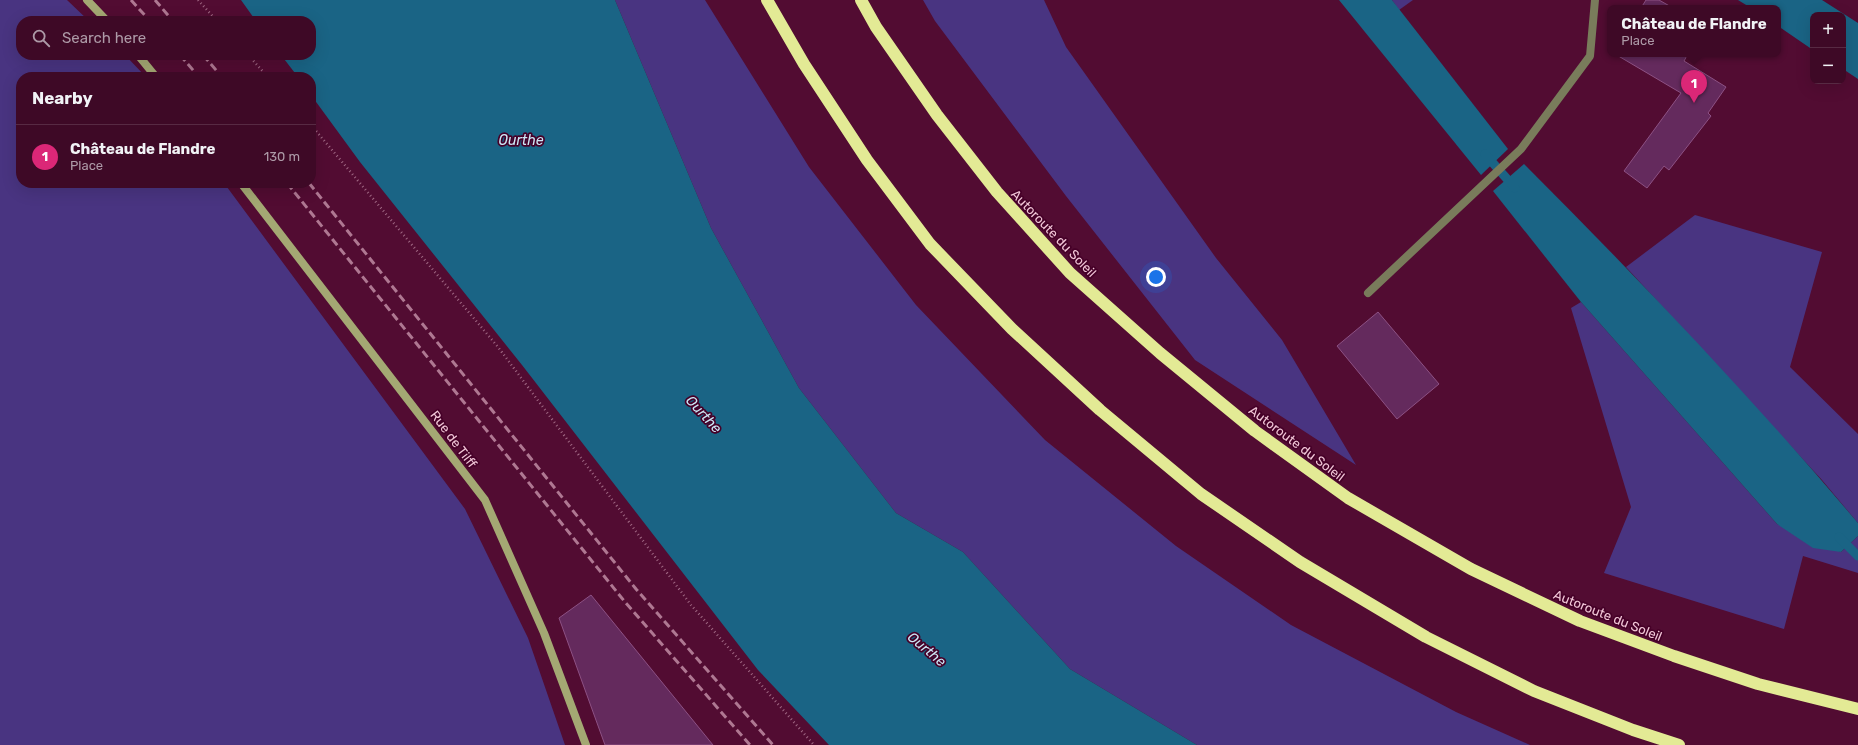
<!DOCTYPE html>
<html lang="en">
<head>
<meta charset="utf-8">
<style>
	:root { --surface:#3e0926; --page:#45122e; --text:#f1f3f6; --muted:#ad9aa7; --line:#572a43; --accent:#db2777 }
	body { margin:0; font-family:Rubik,sans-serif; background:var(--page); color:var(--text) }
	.controls { position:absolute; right:12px; top:12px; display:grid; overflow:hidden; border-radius:8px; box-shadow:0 4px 16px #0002 }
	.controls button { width:36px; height:36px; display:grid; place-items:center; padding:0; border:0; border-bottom:1px solid var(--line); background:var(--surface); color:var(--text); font:20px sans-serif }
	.you { position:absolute; left:1156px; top:277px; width:14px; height:14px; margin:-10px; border:3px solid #fff; border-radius:50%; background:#1a73e8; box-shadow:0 0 0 6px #1a73e833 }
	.badge { display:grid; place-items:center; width:26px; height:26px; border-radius:50%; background:var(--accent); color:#fff; font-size:13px; font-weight:700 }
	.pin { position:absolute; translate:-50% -33px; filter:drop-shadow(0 1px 2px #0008) }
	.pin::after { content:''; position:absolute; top:21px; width:14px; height:12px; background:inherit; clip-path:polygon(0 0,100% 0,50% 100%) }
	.popup { position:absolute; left:1607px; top:5px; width:174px; height:52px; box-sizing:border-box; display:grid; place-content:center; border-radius:8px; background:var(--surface); filter:drop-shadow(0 1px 3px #0005); font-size:13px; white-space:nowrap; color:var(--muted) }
	.popup b { font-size:15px; color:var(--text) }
	.popup::after { content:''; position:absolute; left:50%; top:100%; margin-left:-8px; border:8px solid transparent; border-top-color:var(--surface) }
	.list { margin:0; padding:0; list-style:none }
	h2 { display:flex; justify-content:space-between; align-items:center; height:52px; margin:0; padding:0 16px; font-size:17px }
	h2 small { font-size:13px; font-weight:400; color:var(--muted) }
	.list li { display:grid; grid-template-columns:26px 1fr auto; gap:12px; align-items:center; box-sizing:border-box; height:64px; padding:0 16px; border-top:1px solid var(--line) }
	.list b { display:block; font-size:15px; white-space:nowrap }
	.list p { margin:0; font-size:13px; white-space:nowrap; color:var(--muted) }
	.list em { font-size:13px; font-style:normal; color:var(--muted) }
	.icon { flex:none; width:22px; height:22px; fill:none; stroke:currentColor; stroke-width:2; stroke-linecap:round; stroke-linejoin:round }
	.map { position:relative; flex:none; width:1858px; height:745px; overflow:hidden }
	.search { position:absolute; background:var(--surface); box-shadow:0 4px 16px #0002; left:16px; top:16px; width:300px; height:44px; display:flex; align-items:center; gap:10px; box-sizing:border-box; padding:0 14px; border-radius:16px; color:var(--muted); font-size:15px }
	.panel { position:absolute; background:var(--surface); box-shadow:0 4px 16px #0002; left:16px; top:72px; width:300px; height:116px; border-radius:16px }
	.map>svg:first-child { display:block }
	.green { fill:#493481 }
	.water { fill:#1a6485 }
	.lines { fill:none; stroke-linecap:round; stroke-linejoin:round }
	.stream { stroke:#1a6485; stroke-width:9 }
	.building { fill:#642a5d; stroke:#8d5184 }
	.path { stroke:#a16984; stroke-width:2.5; stroke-dasharray:1 3; stroke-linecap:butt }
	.lane { stroke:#797c5b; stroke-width:8 }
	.secondary { stroke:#a4a873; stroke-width:8 }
	.highway { stroke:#e3ea95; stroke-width:12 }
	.rail { stroke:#af7892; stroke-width:3; stroke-dasharray:8 4; stroke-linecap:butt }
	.labels { text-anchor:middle; stroke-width:3.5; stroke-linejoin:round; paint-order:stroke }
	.street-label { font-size:13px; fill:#f2c7d8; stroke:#460028 }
	.water-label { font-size:14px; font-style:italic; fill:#cde8f7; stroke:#460028 }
</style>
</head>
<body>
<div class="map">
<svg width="1858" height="745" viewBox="0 0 1858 745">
	<rect width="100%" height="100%" fill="#520c32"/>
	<g class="green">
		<polygon points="0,0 67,0 89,21 21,21 21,55 125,55 146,77 21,77 21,183 224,183 465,509 528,638 565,745 0,745"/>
		<polygon points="615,0 705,0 809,167 916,305 1045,440 1176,546 1291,625 1456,712 1530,745 1197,745 1070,669 963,552 896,513 799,388 711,228"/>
		<polygon points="923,0 1044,0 1066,47 1216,258 1282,340 1356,465 1195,360 1066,196 935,21"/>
		<polygon points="1392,0 1413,0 1399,10"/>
		<polygon points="1695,215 1822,252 1790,367 1858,434 1858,523 1822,480 1626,267"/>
		<polygon points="1581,302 1777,524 1841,552 1858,536 1858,573 1803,556 1784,629 1604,573 1631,507 1571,308"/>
	</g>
	<g class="water">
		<polygon points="241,0 615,0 711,228 799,388 896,513 963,552 1070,669 1197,745 829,745 758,670 522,365 360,162 311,95 311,77 298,77 281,55 311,55 311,21 256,21"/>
		<polygon points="1339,0 1392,0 1508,149 1481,175"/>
		<polygon points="1738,0 1822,0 1858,23 1858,79 1843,69 1843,15 1813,15 1813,50 1778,26 1778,8 1751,8"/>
		<path d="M1524 164C1639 279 1753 399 1858 523V536L1841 552 1813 548 1777 524 1581 302 1493 191Z"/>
	</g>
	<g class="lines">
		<g class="stream">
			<polyline points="1485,154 1515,188"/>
			<polyline points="1839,537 1858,556"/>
		</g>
	</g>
	<g class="building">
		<polygon points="1646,0 1659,0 1673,8 1641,8"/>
		<polygon points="1615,54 1688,54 1684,61 1726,87 1708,113 1711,116 1669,170 1664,166 1647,188 1624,171 1681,93"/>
		<polygon points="1378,312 1439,384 1397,419 1337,346"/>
		<polygon points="591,595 713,745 605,745 559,618"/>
	</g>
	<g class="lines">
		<g class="path">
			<polyline points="198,0 217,21"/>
			<polyline points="248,55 268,77"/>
			<polyline points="311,125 498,347 691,605 814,745"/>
		</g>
		<polyline class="lane" points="1368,293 1521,149 1590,56 1595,0"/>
		<g class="secondary">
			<polyline points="87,0 107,21"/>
			<polyline points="138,55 156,77"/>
			<polyline points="241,183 485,500 544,633 586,745"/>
		</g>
		<g class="highway">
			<polyline points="767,0 804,64 867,160 930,244 1012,329 1100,410 1201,494 1300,562 1426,637 1534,691 1633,730 1679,745"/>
			<polyline points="861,0 876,27 937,115 997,192 1070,273 1160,353 1255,431 1348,498 1471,569 1580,621 1674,656 1758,684 1858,709"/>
		</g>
		<g class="rail">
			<polyline points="131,0 150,21"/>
			<polyline points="155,0 173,21"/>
			<polyline points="180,55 199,77"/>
			<polyline points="203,55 222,77"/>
			<polyline points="287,183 625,602 750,745"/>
			<polyline points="309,183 636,589 773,745"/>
		</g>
	</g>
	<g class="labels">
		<g class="street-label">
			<text transform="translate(1054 233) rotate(46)" y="5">Autoroute du Soleil</text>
			<text transform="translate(454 439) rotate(53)" y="5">Rue de Tilff</text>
			<text transform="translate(1297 443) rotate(37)" y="5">Autoroute du Soleil</text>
			<text transform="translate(1608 615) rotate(22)" y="5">Autoroute du Soleil</text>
		</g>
		<g class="water-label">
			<text x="521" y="145">Ourthe</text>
			<text transform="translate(704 414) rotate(47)" y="5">Ourthe</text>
			<text transform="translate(927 649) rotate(40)" y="5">Ourthe</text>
		</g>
	</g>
</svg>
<div class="controls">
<button>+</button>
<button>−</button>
</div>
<div class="you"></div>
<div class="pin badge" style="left:1694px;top:103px">1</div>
<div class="popup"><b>Château de Flandre</b>Place</div>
<div class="search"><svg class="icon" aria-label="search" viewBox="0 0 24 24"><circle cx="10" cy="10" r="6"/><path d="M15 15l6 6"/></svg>Search here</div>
<section class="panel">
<h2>Nearby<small></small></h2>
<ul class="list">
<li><span class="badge">1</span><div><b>Château de Flandre</b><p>Place</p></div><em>130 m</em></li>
</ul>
</section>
</div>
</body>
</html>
